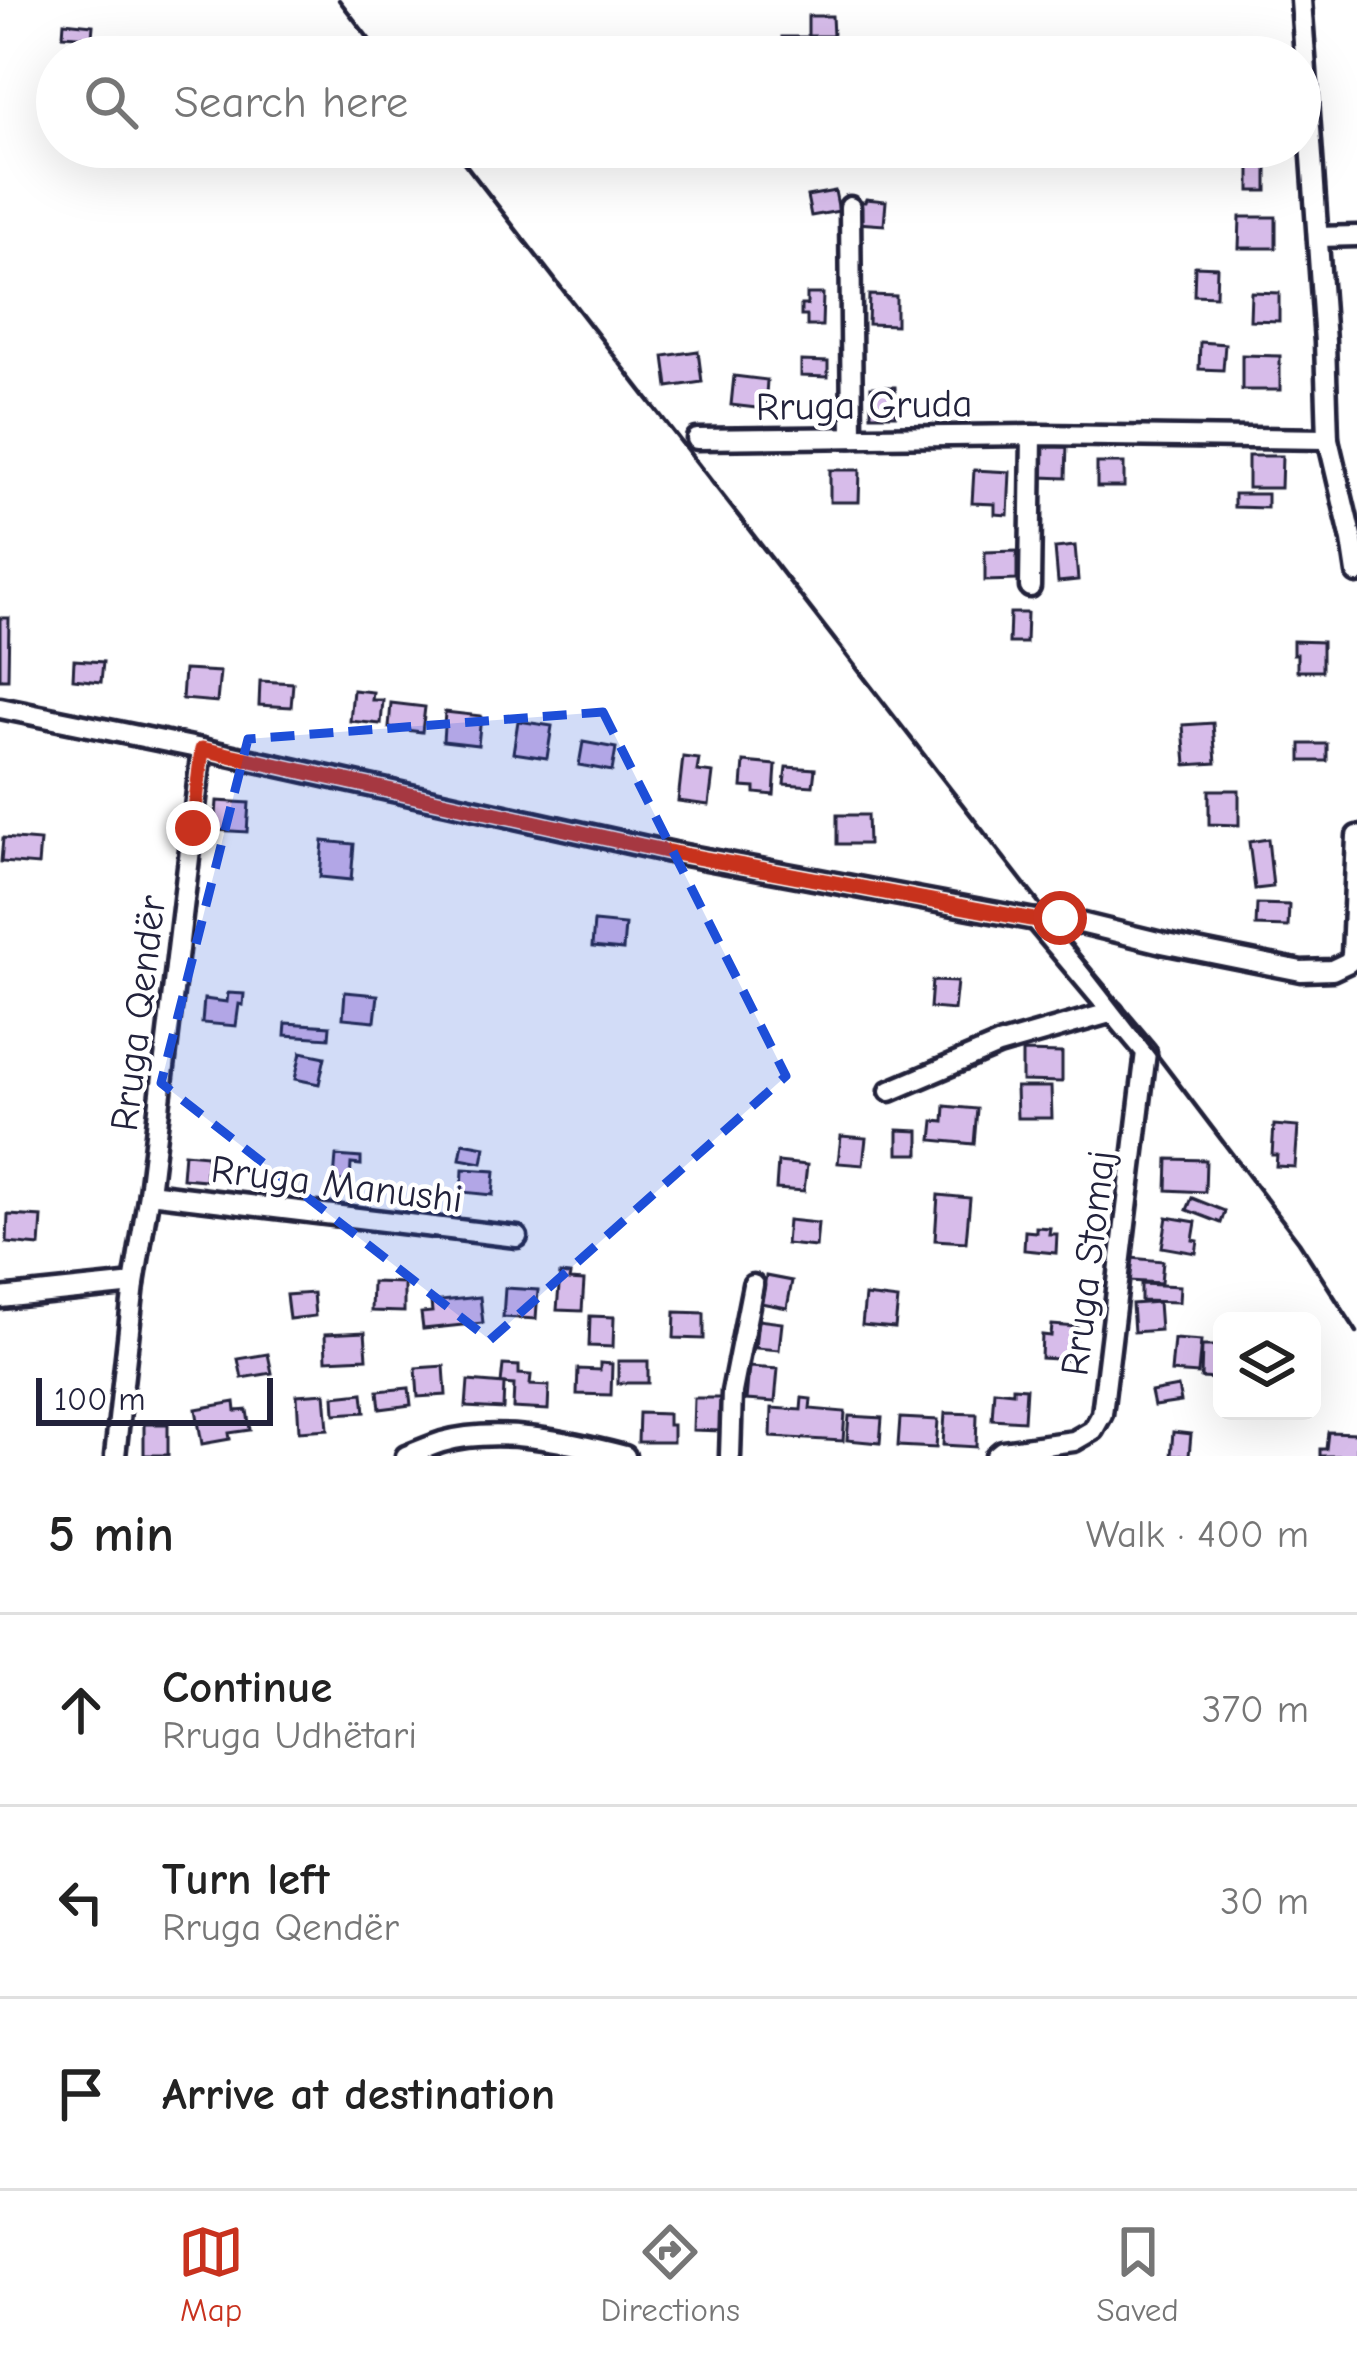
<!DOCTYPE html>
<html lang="en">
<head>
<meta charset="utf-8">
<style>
	:root { --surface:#fff; --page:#f6f6f6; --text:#222; --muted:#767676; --line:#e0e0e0; --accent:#c8321e }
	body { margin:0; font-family:"Comic Neue",sans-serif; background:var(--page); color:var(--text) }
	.controls { position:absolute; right:36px; bottom:36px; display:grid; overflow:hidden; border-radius:18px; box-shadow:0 12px 48px #0002 }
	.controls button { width:108px; height:108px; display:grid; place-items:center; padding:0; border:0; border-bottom:3px solid var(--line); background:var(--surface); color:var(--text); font:60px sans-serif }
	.scale { position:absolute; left:36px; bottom:30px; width:237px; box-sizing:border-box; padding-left:12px; border:6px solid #22223b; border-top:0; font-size:33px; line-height:42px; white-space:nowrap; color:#22223b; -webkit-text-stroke:9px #fff; paint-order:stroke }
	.stop { position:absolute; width:36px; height:36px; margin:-27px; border:9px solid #c8321e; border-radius:50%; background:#fff }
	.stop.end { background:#c8321e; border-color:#fff; box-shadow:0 3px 12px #0008 }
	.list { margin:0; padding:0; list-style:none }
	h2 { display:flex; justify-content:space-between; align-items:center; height:156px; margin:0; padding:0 48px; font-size:51px }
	h2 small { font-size:39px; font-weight:400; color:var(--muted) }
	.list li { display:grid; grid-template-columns:78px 1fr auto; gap:36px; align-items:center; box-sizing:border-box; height:192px; padding:0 48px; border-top:3px solid var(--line) }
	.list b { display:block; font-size:45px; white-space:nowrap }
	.list p { margin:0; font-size:39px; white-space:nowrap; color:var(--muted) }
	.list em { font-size:39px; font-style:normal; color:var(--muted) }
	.icon { flex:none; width:66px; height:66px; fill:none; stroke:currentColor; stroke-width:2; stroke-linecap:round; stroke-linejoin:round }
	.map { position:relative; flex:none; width:1357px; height:1456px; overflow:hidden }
	.search { position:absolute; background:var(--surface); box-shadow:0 12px 48px #0002; left:36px; right:36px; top:36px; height:132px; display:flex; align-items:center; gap:30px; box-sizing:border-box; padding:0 42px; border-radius:66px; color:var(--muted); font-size:45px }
	.sheet { height:732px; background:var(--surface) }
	nav { display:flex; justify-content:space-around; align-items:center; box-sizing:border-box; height:168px; border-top:3px solid var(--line); background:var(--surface); font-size:33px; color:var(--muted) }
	nav a { display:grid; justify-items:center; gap:6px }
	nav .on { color:var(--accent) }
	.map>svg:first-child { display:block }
	.building { fill:#d7bcea; stroke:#22223b; stroke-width:3 }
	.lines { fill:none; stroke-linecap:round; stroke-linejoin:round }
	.minor-casing { stroke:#22223b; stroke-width:27 }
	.minor { stroke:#fff; stroke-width:18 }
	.rail { stroke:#22223b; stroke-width:4.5 }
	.route { stroke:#c8321e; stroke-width:15 }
	.marked { fill:#1d4ed8; fill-opacity:0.2; stroke:#1d4ed8; stroke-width:9; stroke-dasharray:24 15; stroke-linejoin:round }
	.labels { text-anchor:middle; stroke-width:9; stroke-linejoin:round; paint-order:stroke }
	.street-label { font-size:39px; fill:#22223b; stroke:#fff }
</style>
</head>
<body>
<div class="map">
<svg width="1357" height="1456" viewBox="0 0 1357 1456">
	<rect width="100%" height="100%" fill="#fff"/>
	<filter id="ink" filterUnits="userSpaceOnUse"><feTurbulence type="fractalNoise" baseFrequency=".00833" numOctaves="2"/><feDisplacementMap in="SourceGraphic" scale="24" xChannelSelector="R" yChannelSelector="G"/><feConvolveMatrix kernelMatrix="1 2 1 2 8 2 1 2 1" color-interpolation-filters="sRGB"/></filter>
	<g filter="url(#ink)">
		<g class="building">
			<polygon points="808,16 832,16 833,36 808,36"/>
			<polygon points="64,22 93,25 92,37 63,35"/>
			<polygon points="782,37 812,37 813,57 782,57"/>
			<rect x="1250" y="164" width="17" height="27"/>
			<polygon points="835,191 839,211 811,216 807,196"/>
			<polygon points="866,199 886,201 884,225 857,223 859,202 865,202"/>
			<polygon points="1240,217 1276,217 1276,248 1239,248"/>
			<polygon points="1195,266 1217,267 1216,296 1194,295"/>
			<polygon points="1251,292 1279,293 1279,321 1250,320"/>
			<polygon points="807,294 823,294 822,326 807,326 807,316 801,316 801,305 807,305"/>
			<polygon points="869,295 896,296 896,325 868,324"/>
			<polygon points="1200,342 1225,344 1223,370 1199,369"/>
			<polygon points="698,351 702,382 668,387 664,356"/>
			<polygon points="1242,355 1280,356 1280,390 1242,390"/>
			<polygon points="801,361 828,362 828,377 801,376"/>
			<polygon points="734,376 767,380 765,409 731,405"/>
			<polygon points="871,387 895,387 896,415 871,415"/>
			<polygon points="1041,443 1067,443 1066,478 1040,477"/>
			<polygon points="1248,456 1282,456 1281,488 1248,488"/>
			<rect x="1097" y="463" width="27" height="24"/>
			<polygon points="830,470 860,470 859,502 830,502"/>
			<polygon points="974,470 1010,472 1008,515 995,514 995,504 972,503"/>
			<polygon points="1234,494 1267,494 1267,508 1234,507"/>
			<polygon points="1075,546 1078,580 1058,582 1055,548"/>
			<polygon points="1017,551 1017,580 985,581 985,552"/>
			<polygon points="1010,613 1027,613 1026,643 1009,643"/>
			<polygon points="0,618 9,618 8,679 0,679"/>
			<polygon points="1293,641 1322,642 1322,671 1297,671 1297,654 1293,654"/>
			<polygon points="74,660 103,662 101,682 73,679"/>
			<polygon points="184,670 220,672 217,702 182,699"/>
			<polygon points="260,681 293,683 291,707 259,705"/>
			<polygon points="353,690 373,692 372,700 383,700 381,724 350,721"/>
			<polygon points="391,703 425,707 422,732 389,728"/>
			<polygon points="445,712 481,716 478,745 443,741"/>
			<polygon points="518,721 552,726 547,758 513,753"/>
			<polygon points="1213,723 1216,763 1186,765 1183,725"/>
			<polygon points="583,742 616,748 612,771 579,765"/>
			<rect x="1301" y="744" width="26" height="17"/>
			<polygon points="683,757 699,759 697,771 713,773 709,805 678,801"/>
			<polygon points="744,762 776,765 774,795 755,793 755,788 742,787"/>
			<polygon points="786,767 815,769 813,786 784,784"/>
			<polygon points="1209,790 1239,790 1239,825 1209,824"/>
			<polygon points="217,801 249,803 247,832 215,830"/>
			<polygon points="837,815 867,815 868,844 837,844"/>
			<polygon points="3,838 40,841 38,865 1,862"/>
			<polygon points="1268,839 1273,887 1255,889 1249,842"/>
			<polygon points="323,841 354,844 351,880 320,877"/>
			<polygon points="1257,904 1289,905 1288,927 1256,926"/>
			<polygon points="594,922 625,925 623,950 592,947"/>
			<polygon points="932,981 957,982 954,1010 930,1008"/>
			<polygon points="345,992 378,995 375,1021 343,1018"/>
			<polygon points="228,993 244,994 243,1005 239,1004 236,1026 202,1023 204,999 227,1002"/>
			<polygon points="286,1023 330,1026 329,1038 285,1035"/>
			<polygon points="301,1052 325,1057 319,1084 295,1079"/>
			<polygon points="1022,1052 1062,1053 1062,1082 1022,1081"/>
			<polygon points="1016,1087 1051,1087 1052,1118 1017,1118"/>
			<polygon points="945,1106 977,1109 974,1144 932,1140 934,1121 944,1122"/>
			<polygon points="1274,1125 1298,1127 1295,1167 1276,1166 1277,1155 1272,1155"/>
			<polygon points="898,1130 919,1131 919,1154 898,1154"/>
			<polygon points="841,1136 866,1138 863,1165 838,1163"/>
			<polygon points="463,1143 485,1147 482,1163 460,1159"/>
			<polygon points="184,1153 207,1155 205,1180 182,1178"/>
			<polygon points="336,1156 361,1158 361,1165 351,1164 350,1182 334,1180"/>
			<polygon points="1168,1159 1206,1160 1205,1192 1167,1190"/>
			<polygon points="778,1162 807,1165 804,1191 776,1189"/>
			<polygon points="463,1169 495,1171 493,1195 462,1192"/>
			<polygon points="938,1195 970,1198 966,1242 935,1240"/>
			<polygon points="1192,1198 1225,1211 1221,1223 1187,1210"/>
			<polygon points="8,1215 42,1217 40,1246 7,1243"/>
			<polygon points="1167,1217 1196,1222 1193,1240 1198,1241 1196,1253 1162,1247"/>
			<polygon points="788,1220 818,1223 816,1247 786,1244"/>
			<polygon points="1036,1227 1050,1228 1049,1234 1057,1234 1056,1253 1024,1250 1025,1231 1036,1232"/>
			<polygon points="1131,1258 1163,1261 1161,1283 1129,1281"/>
			<polygon points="560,1274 570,1275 569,1280 584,1281 582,1311 557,1310"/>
			<polygon points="766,1276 792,1281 787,1308 761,1303"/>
			<polygon points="372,1282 404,1283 404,1312 371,1311"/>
			<polygon points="1141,1284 1180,1286 1179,1302 1141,1301"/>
			<polygon points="505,1288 538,1290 536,1319 503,1317"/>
			<polygon points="313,1293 315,1316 289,1319 286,1295"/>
			<polygon points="865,1296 898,1300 895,1328 862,1325"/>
			<polygon points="480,1297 483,1323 423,1329 421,1313 432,1312 431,1302"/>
			<polygon points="1158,1302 1160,1330 1134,1332 1132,1304"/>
			<polygon points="675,1312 704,1313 704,1339 674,1338"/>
			<polygon points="590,1316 614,1317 613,1347 589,1346"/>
			<polygon points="758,1320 782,1323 779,1350 755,1348"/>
			<polygon points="1052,1325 1077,1327 1074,1360 1041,1358 1042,1335 1051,1336"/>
			<polygon points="365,1332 367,1358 326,1360 325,1334"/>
			<polygon points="1174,1339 1201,1341 1198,1374 1171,1372"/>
			<polygon points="1202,1346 1221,1346 1220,1379 1201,1378"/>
			<polygon points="268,1354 272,1373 242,1378 238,1359"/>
			<rect x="618" y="1361" width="30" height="22"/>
			<polygon points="600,1363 612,1364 611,1395 577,1394 578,1369 600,1370"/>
			<polygon points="503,1365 519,1366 519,1374 531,1375 530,1385 549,1386 548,1410 513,1408 514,1385 501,1384"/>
			<polygon points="444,1366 446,1395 418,1397 416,1368"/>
			<polygon points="749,1367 778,1369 775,1402 746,1400"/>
			<polygon points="468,1381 504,1384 503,1409 466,1407"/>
			<polygon points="1013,1387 1026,1388 1024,1421 992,1419 994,1390 1013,1392"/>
			<polygon points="1178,1387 1181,1402 1154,1406 1151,1392"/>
			<polygon points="409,1388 411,1405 380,1409 378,1391"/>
			<polygon points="325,1393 328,1429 299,1431 297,1395"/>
			<polygon points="363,1393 365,1412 335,1414 334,1396"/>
			<polygon points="694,1398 721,1398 721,1431 693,1430"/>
			<polygon points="802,1398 811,1399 810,1409 845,1412 843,1441 771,1437 772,1408 801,1410"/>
			<polygon points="235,1402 236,1411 247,1410 250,1430 229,1433 230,1439 202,1444 196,1409"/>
			<polygon points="639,1413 668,1414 668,1425 673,1425 673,1442 638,1442"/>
			<polygon points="945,1413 977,1414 976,1447 943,1445"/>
			<polygon points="849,1416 882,1418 880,1443 847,1440"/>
			<polygon points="900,1418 938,1420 936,1448 898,1446"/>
			<rect x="144" y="1424" width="24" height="31"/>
			<polygon points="1173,1432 1191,1434 1189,1456 1171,1456"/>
			<polygon points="1328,1432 1357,1433 1357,1456 1320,1456 1320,1449 1326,1449"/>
		</g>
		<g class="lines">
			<g class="minor-casing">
				<g id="minor">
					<polyline points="1301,0 1325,342 1328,439 1352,540 1357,573"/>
					<polyline points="850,207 852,437"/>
					<polyline points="1318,237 1357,236"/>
					<polyline points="697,439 1040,435 1328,439"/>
					<polyline points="1030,587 1032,435"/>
					<polyline points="0,708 197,748 674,853 1035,920 1060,918 1162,943 1301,971 1332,970 1349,962 1352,955"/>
					<polyline points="1352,955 1357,836"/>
					<polyline points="890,1091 998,1045 1113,1012"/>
					<polyline points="149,1193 517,1237"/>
					<polyline points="0,1298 134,1284"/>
					<polyline points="115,1456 134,1284 149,1193 202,749"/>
					<path d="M406 1456C418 1451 430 1446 442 1442 499 1426 570 1442 625 1456"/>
					<polyline points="730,1456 732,1392 753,1285"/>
					<polyline points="996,1456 1002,1451 1074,1441 1093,1430 1102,1414 1146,1052 1035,920"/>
				</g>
			</g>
			<use href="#minor" class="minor"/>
			<g class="rail">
				<polyline points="339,0 383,57"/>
				<polyline points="452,147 1147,1042 1299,1242 1357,1332"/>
			</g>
		</g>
	</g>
	<g class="lines" filter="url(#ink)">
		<polyline class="route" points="193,828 202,749 674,853 1035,920 1060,918"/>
	</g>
	<path class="marked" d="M603 712 786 1076 490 1340 161 1083 248 739Z"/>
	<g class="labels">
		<g class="street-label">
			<text transform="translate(864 404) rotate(-1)" y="14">Rruga Gruda</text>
			<text transform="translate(137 1013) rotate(-83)" y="14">Rruga Qendër</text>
			<text transform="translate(337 1183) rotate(7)" y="14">Rruga Manushi</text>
			<text transform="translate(1087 1263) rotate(-83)" y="14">Rruga Stomaj</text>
		</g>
	</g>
</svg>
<div class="controls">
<button><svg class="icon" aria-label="layers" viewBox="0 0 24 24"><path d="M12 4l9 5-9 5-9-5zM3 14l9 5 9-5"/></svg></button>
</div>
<div class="scale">100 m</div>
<div class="stop" style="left:1060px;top:918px"></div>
<div class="stop end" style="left:193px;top:828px"></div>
<div class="search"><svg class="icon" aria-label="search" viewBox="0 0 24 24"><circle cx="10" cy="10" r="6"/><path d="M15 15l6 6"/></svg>Search here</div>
</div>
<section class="sheet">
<h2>5 min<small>Walk · 400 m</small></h2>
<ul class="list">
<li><svg class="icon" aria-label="ahead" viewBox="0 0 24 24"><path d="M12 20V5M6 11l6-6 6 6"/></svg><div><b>Continue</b><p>Rruga Udhëtari</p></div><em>370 m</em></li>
<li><svg class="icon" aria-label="left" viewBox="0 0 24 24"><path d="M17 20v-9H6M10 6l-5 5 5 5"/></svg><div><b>Turn left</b><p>Rruga Qendër</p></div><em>30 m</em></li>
<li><svg class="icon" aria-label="arrive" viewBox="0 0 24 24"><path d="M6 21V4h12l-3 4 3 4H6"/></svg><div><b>Arrive at destination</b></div></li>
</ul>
</section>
<nav>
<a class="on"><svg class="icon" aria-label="map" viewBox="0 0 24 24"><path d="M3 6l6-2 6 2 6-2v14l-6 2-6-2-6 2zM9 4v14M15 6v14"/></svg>Map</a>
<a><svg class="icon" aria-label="directions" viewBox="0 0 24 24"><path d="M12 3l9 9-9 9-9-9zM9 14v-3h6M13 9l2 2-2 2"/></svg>Directions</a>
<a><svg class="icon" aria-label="saved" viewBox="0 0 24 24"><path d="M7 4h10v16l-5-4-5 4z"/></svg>Saved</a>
</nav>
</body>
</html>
